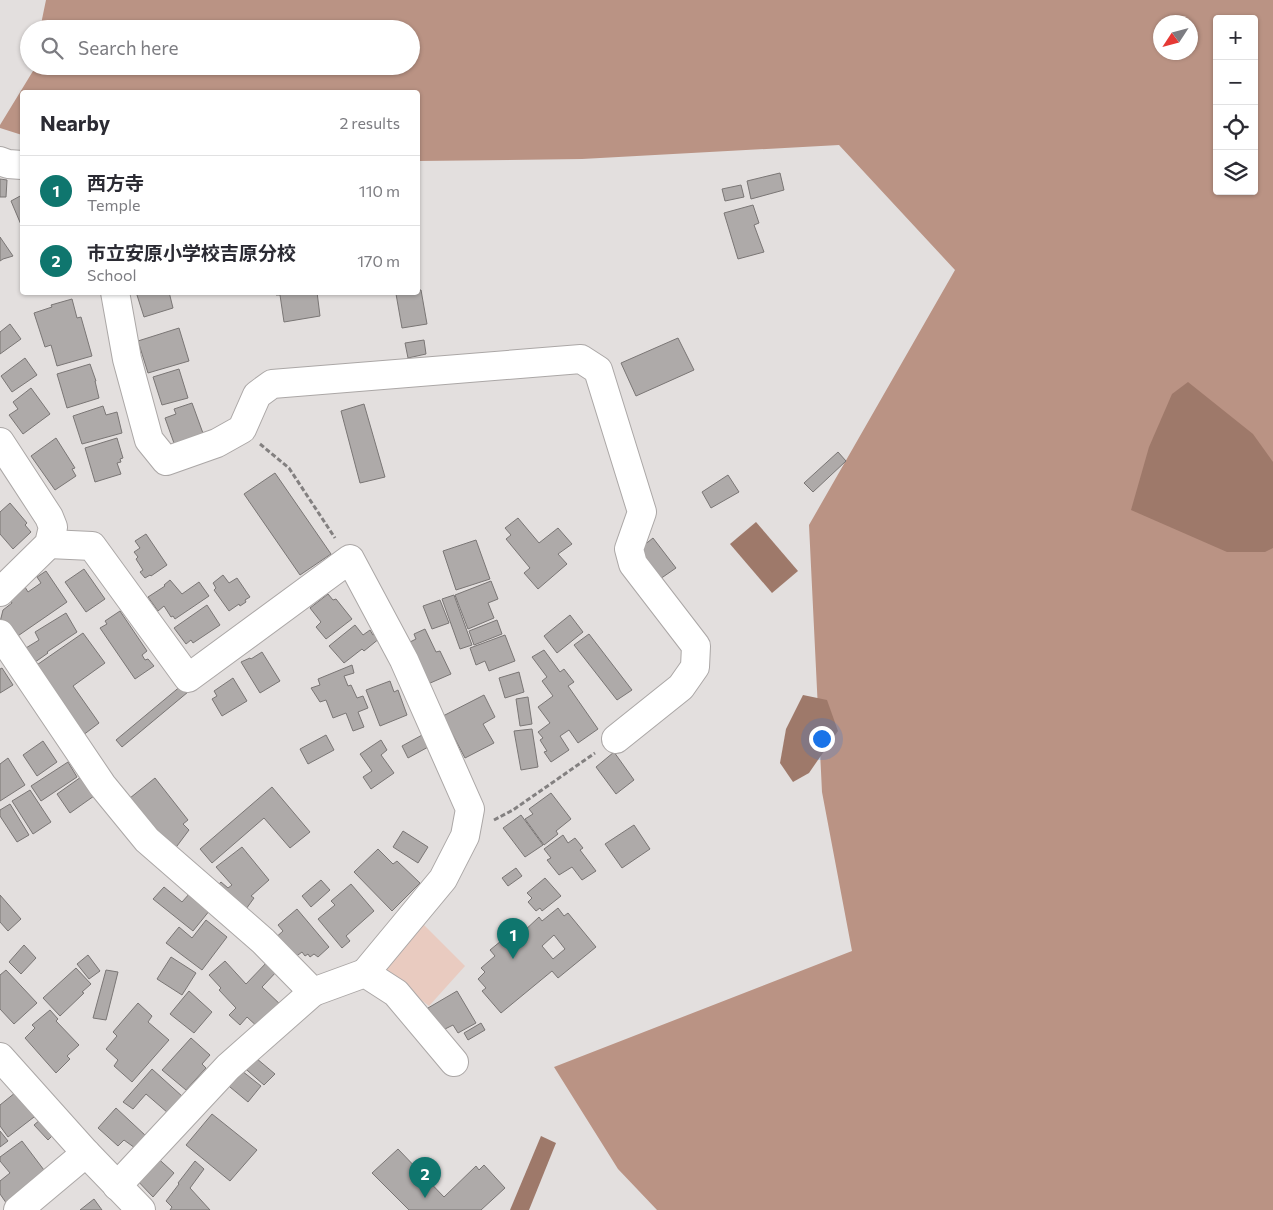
<!DOCTYPE html>
<html lang="en">
<head>
<meta charset="utf-8">
<style>
	:root { --surface:#fff; --page:#f7f7f7; --text:#2b2b33; --muted:#7c7c81; --line:#e1e1e2; --accent:#0f766e }
	body { margin:0; font-family:Commissioner,"Noto Sans JP",sans-serif; background:var(--page); color:var(--text) }
	.controls { position:absolute; right:15px; top:15px; display:grid; overflow:hidden; border-radius:5px; box-shadow:0 1px 4px #0004 }
	.controls button { width:45px; height:45px; display:grid; place-items:center; padding:0; border:0; border-bottom:1px solid var(--line); background:var(--surface); color:var(--text); font:25px sans-serif }
	.compass { position:absolute; left:1153px; top:15px; width:45px; height:45px; border-radius:50%; background:var(--surface); box-shadow:0 1px 4px #0004; rotate:234deg }
	.you { position:absolute; left:821px; top:738px; width:18px; height:18px; margin:-12px; border:4px solid #fff; border-radius:50%; background:#1a73e8; box-shadow:0 0 0 8px #1a73e833 }
	.badge { display:grid; place-items:center; width:32px; height:32px; border-radius:50%; background:var(--accent); color:#fff; font-size:16px; font-weight:700 }
	.pin { position:absolute; translate:-50% -41px; filter:drop-shadow(0 1px 2px #0008) }
	.pin::after { content:''; position:absolute; top:26px; width:18px; height:15px; background:inherit; clip-path:polygon(0 0,100% 0,50% 100%) }
	.list { margin:0; padding:0; list-style:none }
	h2 { display:flex; justify-content:space-between; align-items:center; height:65px; margin:0; padding:0 20px; font-size:21px }
	h2 small { font-size:16px; font-weight:400; color:var(--muted) }
	.list li { display:grid; grid-template-columns:32px 1fr auto; gap:15px; align-items:center; box-sizing:border-box; height:70px; padding:0 20px; border-top:1px solid var(--line) }
	.list b { display:block; font-size:19px; white-space:nowrap }
	.list p { margin:0; font-size:16px; white-space:nowrap; color:var(--muted) }
	.list em { font-size:16px; font-style:normal; color:var(--muted) }
	.icon { flex:none; width:28px; height:28px; fill:none; stroke:currentColor; stroke-width:2; stroke-linecap:round; stroke-linejoin:round }
	.map { position:relative; flex:none; width:1273px; height:1210px; overflow:hidden }
	.search { position:absolute; background:var(--surface); box-shadow:0 1px 4px #0004; left:20px; top:20px; width:400px; height:55px; display:flex; align-items:center; gap:12px; box-sizing:border-box; padding:0 18px; border-radius:28px; color:var(--muted); font-size:19px }
	.panel { position:absolute; background:var(--surface); box-shadow:0 1px 4px #0004; left:20px; top:90px; width:400px; height:205px; border-radius:5px }
	.map>svg:first-child { display:block }
	.green { fill:#e9cbc0 }
	.forest { fill:#ba9384; fill-rule:evenodd }
	.water { fill:#9e796a }
	.building { fill:#aeaaa9; stroke:#7a7675; fill-rule:evenodd }
	.lines { fill:none; stroke-linecap:round; stroke-linejoin:round }
	.minor-casing { stroke:#aba7a6; stroke-width:30 }
	.path { stroke:#838080; stroke-width:3; stroke-dasharray:5 2.5; stroke-linecap:butt }
	.minor { stroke:#fff; stroke-width:28 }
</style>
</head>
<body>
<div class="map">
<svg width="1273" height="1210" viewBox="0 0 1273 1210">
	<rect width="100%" height="100%" fill="#e3dfde"/>
	<polygon class="green" points="421,922 465,966 429,1006 381,968"/>
	<path class="forest" d="M46 0H1273V1210H657L618 1169 554 1067 852 951 822 792 809 525 955 270 839 145 582 159 418 161V92H22V135L0 128V125L33 71 34 66H411V29H40ZM1217 19H1254V191H1217ZM1160 22H1190V52H1160Z"/>
	<g class="water">
		<polygon points="1188,382 1253,434 1273,462 1273,548 1265,552 1227,552 1131,510 1149,447 1172,394"/>
		<polygon points="756,522 798,571 772,593 730,544"/>
		<polygon points="803,695 827,700 838,731 809,773 793,782 780,763 786,729"/>
		<polygon points="541,1136 556,1143 529,1210 510,1210"/>
	</g>
	<g class="building">
		<polygon points="780,173 784,190 751,199 747,181"/>
		<polygon points="0,179 7,180 6,197 0,197"/>
		<polygon points="741,185 744,197 725,201 722,189"/>
		<polygon points="22,195 22,227 11,201"/>
		<polygon points="753,205 759,223 754,225 764,252 738,259 724,213"/>
		<polygon points="0,237 13,256 3,259 0,261"/>
		<polygon points="418,290 421,290 427,324 402,328 396,294 418,292"/>
		<polygon points="136,292 169,292 173,308 144,317"/>
		<polygon points="276,292 317,292 320,316 284,322 280,295 276,295"/>
		<polygon points="72,299 77,318 81,317 92,356 57,366 51,345 45,347 34,313 52,307 51,305"/>
		<polygon points="10,324 21,339 0,354 0,332"/>
		<polygon points="179,328 189,361 148,373 138,341"/>
		<polygon points="678,338 694,370 636,396 621,363"/>
		<polygon points="424,340 426,354 408,358 405,343"/>
		<polygon points="25,358 37,375 12,392 1,376"/>
		<polygon points="90,364 96,381 95,381 99,398 67,408 57,374"/>
		<polygon points="179,369 188,398 162,405 153,377"/>
		<polygon points="31,388 50,414 23,434 9,415 18,409 13,402"/>
		<polygon points="192,403 204,436 175,446 165,418 176,414 174,409"/>
		<polygon points="364,404 385,477 360,483 341,411"/>
		<polygon points="103,406 106,415 117,412 122,433 82,444 73,416"/>
		<polygon points="56,438 75,468 72,469 76,476 55,490 31,456"/>
		<polygon points="117,438 123,458 120,459 121,462 117,463 121,474 95,482 85,448"/>
		<polygon points="838,452 846,461 813,492 804,483"/>
		<polygon points="275,473 331,554 300,575 244,494"/>
		<polygon points="728,475 739,492 711,508 702,492"/>
		<polygon points="10,503 27,523 25,525 31,532 13,549 0,534 0,512"/>
		<polygon points="518,518 539,543 558,528 572,544 558,554 567,564 538,589 524,573 530,568 506,539 511,535 505,528"/>
		<polygon points="146,534 167,565 151,576 150,575 145,578 140,572 143,570 136,559 138,557 134,552 140,548 135,541"/>
		<polygon points="653,538 676,568 660,579 638,550"/>
		<polygon points="476,540 490,579 456,590 443,551"/>
		<polygon points="84,569 105,599 86,612 65,582"/>
		<polygon points="46,571 67,602 12,640 0,622 3,610 12,603 9,598 25,587 28,592 41,583 37,577"/>
		<polygon points="223,575 229,583 237,578 250,597 245,600 246,602 240,606 239,604 229,611 214,590 216,588 213,583"/>
		<polygon points="170,580 182,594 199,582 209,596 175,619 173,616 171,617 164,606 158,611 148,597 165,586 164,585"/>
		<polygon points="491,581 498,599 488,603 494,618 468,629 455,595"/>
		<polygon points="328,594 333,600 336,599 352,619 326,639 316,627 321,622 310,608"/>
		<polygon points="454,595 472,645 460,649 442,599"/>
		<polygon points="440,600 449,623 432,629 423,606"/>
		<polygon points="207,605 220,625 193,643 191,640 186,644 174,628"/>
		<polygon points="120,611 147,651 142,655 145,660 148,659 154,666 135,679 100,628 107,624 105,621"/>
		<polygon points="66,613 77,632 47,652 48,653 31,665 21,651 39,640 35,632"/>
		<polygon points="570,615 583,632 557,653 544,636"/>
		<polygon points="497,620 502,634 474,645 469,631"/>
		<polygon points="355,625 363,635 370,630 373,635 376,633 380,638 364,651 362,649 344,663 329,646"/>
		<polygon points="425,629 436,652 440,651 451,674 421,687 406,644 416,639 414,634"/>
		<polygon points="83,633 105,663 73,686 99,723 74,742 31,669"/>
		<polygon points="589,634 632,690 617,700 574,645"/>
		<polygon points="505,635 515,661 489,671 485,661 476,665 470,648"/>
		<polygon points="544,650 560,672 564,669 574,682 568,686 598,729 578,743 569,730 560,736 569,750 551,762 544,752 547,751 540,740 543,738 538,732 550,723 538,707 553,696 542,681 547,677 532,657"/>
		<polygon points="262,652 280,681 260,693 241,662 250,658 251,659"/>
		<polygon points="352,665 354,673 344,676 348,686 351,685 357,698 363,696 368,708 358,712 364,727 353,731 346,713 333,718 326,700 320,702 311,688 320,685 318,679"/>
		<polygon points="2,668 13,685 0,693 0,669"/>
		<polygon points="519,672 524,692 505,698 499,678"/>
		<polygon points="233,678 247,701 222,716 212,699 217,696 214,691"/>
		<polygon points="390,681 394,692 398,690 407,715 380,726 366,690"/>
		<polygon points="182,685 188,692 122,747 116,740"/>
		<polygon points="484,695 495,717 483,724 494,743 465,758 443,716"/>
		<polygon points="528,697 532,724 520,726 516,699"/>
		<polygon points="532,729 538,767 521,770 514,731"/>
		<polygon points="424,734 430,746 408,758 402,746"/>
		<polygon points="326,735 334,750 308,764 300,749"/>
		<polygon points="381,740 387,750 381,755 394,773 371,789 363,777 372,771 360,754"/>
		<polygon points="43,741 57,762 37,776 23,755"/>
		<polygon points="614,752 634,780 616,794 596,767"/>
		<polygon points="8,758 25,785 0,801 0,764"/>
		<polygon points="68,762 77,777 41,801 31,786"/>
		<polygon points="81,777 94,796 70,813 57,794"/>
		<polygon points="155,778 188,820 183,824 189,830 174,850 133,814 139,808 130,798"/>
		<polygon points="272,787 310,832 290,848 264,818 212,863 200,849"/>
		<polygon points="30,790 51,822 33,834 12,801"/>
		<polygon points="551,793 571,819 556,831 558,834 544,845 525,819 533,814 529,809"/>
		<polygon points="10,804 29,835 17,842 0,816 0,810"/>
		<polygon points="521,815 543,845 525,857 503,828"/>
		<polygon points="634,825 650,849 622,868 605,844"/>
		<polygon points="403,831 428,847 418,863 393,847"/>
		<polygon points="563,835 568,843 575,838 583,848 580,850 596,871 582,880 572,867 559,875 547,860 551,858 544,849"/>
		<polygon points="242,847 269,880 251,896 254,898 241,916 217,886 221,882 228,888 232,885 216,867"/>
		<polygon points="378,849 393,864 397,861 420,883 392,911 354,872"/>
		<polygon points="516,868 522,876 508,886 502,878"/>
		<polygon points="545,878 561,896 542,911 540,908 536,911 528,902 532,898 527,893"/>
		<polygon points="321,880 330,890 311,907 302,896"/>
		<polygon points="351,884 374,911 346,936 350,941 342,948 318,919 335,905 331,901"/>
		<polygon points="164,887 182,902 190,893 210,910 193,931 153,899"/>
		<polygon points="0,895 21,919 8,931 0,922"/>
		<path d="M558 908 564 916 568 913 596 947 558 978 552 971 501 1013 482 991 486 988 478 979 485 972 481 968 495 956 490 950 501 941 505 945 515 938 519 943 525 938 522 933 539 917 542 921ZM554 935 565 949 553 959 542 946Z"/>
		<polygon points="297,909 329,947 318,957 314,954 310,957 308,954 305,956 302,952 290,961 273,940 283,931 278,925"/>
		<polygon points="206,920 227,937 202,970 166,943 179,927 192,938"/>
		<polygon points="24,945 36,958 21,974 9,962"/>
		<polygon points="88,955 100,971 89,979 77,964"/>
		<polygon points="171,957 196,973 182,995 157,979"/>
		<polygon points="269,960 279,969 262,987 283,1007 261,1030 247,1017 240,1025 229,1015 236,1008 219,990 221,988 209,975 225,961 246,984"/>
		<polygon points="76,968 91,984 82,992 84,993 60,1016 43,998"/>
		<polygon points="6,970 37,1003 14,1024 0,1009 0,975"/>
		<polygon points="106,970 118,972 106,1020 93,1018"/>
		<polygon points="189,991 212,1012 194,1033 170,1014"/>
		<polygon points="457,991 476,1023 458,1033 453,1025 441,1031 428,1008"/>
		<polygon points="138,1003 152,1016 148,1022 169,1040 132,1082 114,1066 118,1060 106,1049 117,1036 113,1032"/>
		<polygon points="50,1010 58,1019 56,1021 79,1045 67,1056 70,1059 56,1073 25,1038 35,1028 32,1025"/>
		<polygon points="481,1023 485,1030 468,1040 464,1033"/>
		<polygon points="191,1038 210,1055 202,1064 206,1068 186,1090 162,1070"/>
		<polygon points="250,1053 275,1074 264,1085 240,1064"/>
		<polygon points="237,1067 261,1086 248,1102 224,1082"/>
		<polygon points="152,1069 183,1097 168,1113 146,1094 133,1109 123,1102"/>
		<polygon points="31,1080 51,1104 8,1137 0,1126 0,1105"/>
		<polygon points="55,1107 56,1132 48,1140 34,1125"/>
		<polygon points="116,1108 146,1136 135,1148 124,1140 118,1146 98,1128"/>
		<polygon points="212,1114 257,1150 230,1181 186,1145"/>
		<polygon points="0,1131 8,1141 0,1147"/>
		<polygon points="22,1141 47,1174 7,1204 0,1194 0,1181 10,1173 0,1161 0,1157"/>
		<polygon points="398,1149 444,1197 476,1166 479,1170 484,1165 505,1188 481,1210 409,1210 372,1173"/>
		<polygon points="152,1153 174,1173 153,1197 133,1176"/>
		<polygon points="195,1161 204,1169 190,1188 210,1210 170,1210 172,1207 166,1201 179,1184 178,1183"/>
		<polygon points="94,1199 102,1210 80,1210"/>
	</g>
	<g class="lines">
		<g class="minor-casing">
			<g id="minor">
				<polyline points="0,161 8,164 22,165"/>
				<polyline points="115,292 127,359 149,440 166,461 217,443 242,429 257,395 272,384 581,359 598,370 642,512 629,549 633,564 696,646 695,667 681,687 616,739"/>
				<polyline points="0,442 49,517 53,527 49,544 0,592"/>
				<polyline points="49,544 92,546 188,678 350,559 404,660 470,809 465,836 443,879 365,973"/>
				<polyline points="0,634 102,785 147,840 263,941 313,992 365,973 396,993 454,1062"/>
				<polyline points="0,1057 86,1153 141,1210"/>
				<polyline points="117,1186 228,1067 313,992"/>
				<polyline points="18,1210 86,1153"/>
			</g>
		</g>
		<g class="path">
			<polyline points="260,444 289,468 335,538"/>
			<polyline points="494,820 513,810 595,753"/>
		</g>
		<use href="#minor" class="minor"/>
	</g>
</svg>
<div class="controls">
<button>+</button>
<button>−</button>
<button><svg class="icon" aria-label="locate" viewBox="0 0 24 24"><circle cx="12" cy="12" r="6"/><path d="M12 2v4M12 18v4M2 12h4M18 12h4"/></svg></button>
<button><svg class="icon" aria-label="layers" viewBox="0 0 24 24"><path d="M12 4l9 5-9 5-9-5zM3 14l9 5 9-5"/></svg></button>
</div>
<svg class="compass" viewBox="-18 -18 36 36"><path d="M0-13l5 13h-10z" fill="#e53935"/><path d="M0 13l5-13h-10z" fill="#7c7c81"/></svg>
<div class="you"></div>
<div class="pin badge" style="left:513px;top:959px">1</div>
<div class="pin badge" style="left:425px;top:1198px">2</div>
<div class="search"><svg class="icon" aria-label="search" viewBox="0 0 24 24"><circle cx="10" cy="10" r="6"/><path d="M15 15l6 6"/></svg>Search here</div>
<section class="panel">
<h2>Nearby<small>2 results</small></h2>
<ul class="list">
<li><span class="badge">1</span><div><b>西方寺</b><p>Temple</p></div><em>110 m</em></li>
<li><span class="badge">2</span><div><b>市立安原小学校吉原分校</b><p>School</p></div><em>170 m</em></li>
</ul>
</section>
</div>
</body>
</html>
